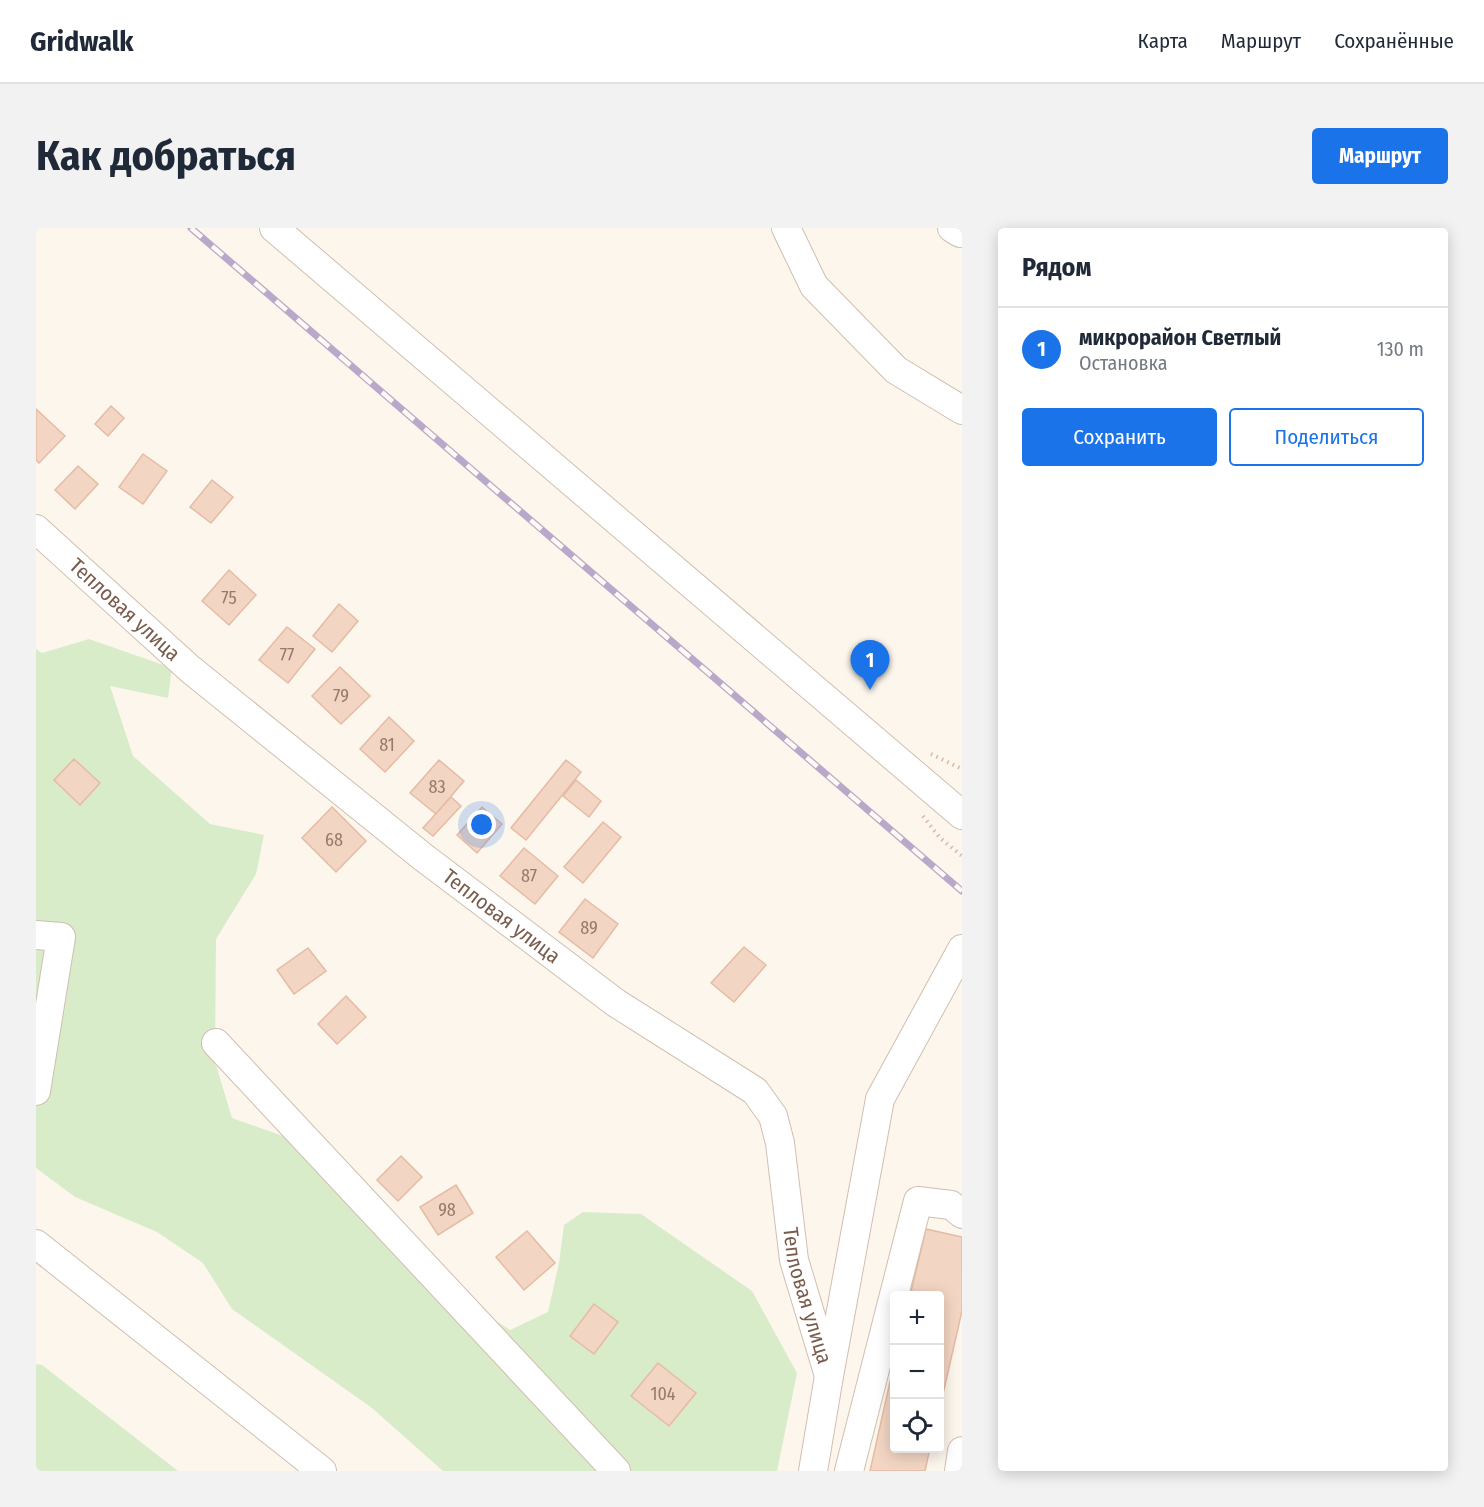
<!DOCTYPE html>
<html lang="ru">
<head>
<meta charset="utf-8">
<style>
	:root { --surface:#fff; --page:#f2f2f3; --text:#1f2937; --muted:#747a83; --line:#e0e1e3; --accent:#1a73e8 }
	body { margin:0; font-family:"Fira Sans Condensed",sans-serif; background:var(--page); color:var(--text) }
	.controls { position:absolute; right:18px; bottom:18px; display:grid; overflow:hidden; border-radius:6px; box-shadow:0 3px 15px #0003 }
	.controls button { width:54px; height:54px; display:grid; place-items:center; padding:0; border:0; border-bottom:2px solid var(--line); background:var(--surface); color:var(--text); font:30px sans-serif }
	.you { position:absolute; left:446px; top:597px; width:21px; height:21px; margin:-15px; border:4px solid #fff; border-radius:50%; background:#1a73e8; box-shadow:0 0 0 9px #1a73e833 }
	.badge { display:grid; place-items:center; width:39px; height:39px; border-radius:50%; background:var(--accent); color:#fff; font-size:20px; font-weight:700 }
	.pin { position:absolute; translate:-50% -50px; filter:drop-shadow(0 2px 3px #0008) }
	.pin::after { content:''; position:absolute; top:32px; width:21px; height:18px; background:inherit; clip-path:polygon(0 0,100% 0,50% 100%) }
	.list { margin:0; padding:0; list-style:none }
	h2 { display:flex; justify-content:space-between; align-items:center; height:78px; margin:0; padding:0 24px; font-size:26px }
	h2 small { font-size:20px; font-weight:400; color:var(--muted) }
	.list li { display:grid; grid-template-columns:39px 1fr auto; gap:18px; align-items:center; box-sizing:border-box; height:84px; padding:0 24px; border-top:2px solid var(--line) }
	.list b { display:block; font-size:22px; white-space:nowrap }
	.list p { margin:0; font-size:20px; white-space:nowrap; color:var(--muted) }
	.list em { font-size:20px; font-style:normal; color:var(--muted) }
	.actions { display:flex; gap:12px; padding:18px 24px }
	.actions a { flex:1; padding:14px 0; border:2px solid var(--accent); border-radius:6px; text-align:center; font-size:21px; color:var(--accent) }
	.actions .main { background:var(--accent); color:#fff }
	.icon { flex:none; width:33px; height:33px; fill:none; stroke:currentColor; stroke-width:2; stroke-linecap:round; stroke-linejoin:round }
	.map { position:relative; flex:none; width:926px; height:1243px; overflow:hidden; border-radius:6px }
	header { display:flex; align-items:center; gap:36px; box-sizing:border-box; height:84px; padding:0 30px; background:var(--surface); border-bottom:2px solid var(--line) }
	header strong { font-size:28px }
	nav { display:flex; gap:33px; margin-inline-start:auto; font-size:21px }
	.intro { display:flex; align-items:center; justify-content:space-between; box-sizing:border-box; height:144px; padding:0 36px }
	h1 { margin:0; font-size:42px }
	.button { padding:15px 27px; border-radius:6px; background:var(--accent); color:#fff; font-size:21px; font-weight:700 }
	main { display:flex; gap:36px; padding:0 36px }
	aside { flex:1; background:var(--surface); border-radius:6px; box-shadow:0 3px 15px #0003 }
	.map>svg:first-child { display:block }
	.green { fill:#d8ecc9 }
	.building { fill:#f3d5c3; stroke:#e6bba3; stroke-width:1.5 }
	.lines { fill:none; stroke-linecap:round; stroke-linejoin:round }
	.minor-casing { stroke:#d1beb0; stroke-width:30 }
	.path { stroke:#d9b8a5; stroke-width:4; stroke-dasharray:1.5 4.5; stroke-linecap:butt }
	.minor { stroke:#fff; stroke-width:28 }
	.rail-casing { stroke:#b9a8c9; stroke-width:7 }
	.rail { stroke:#fffaf3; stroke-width:4.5; stroke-dasharray:14; stroke-linecap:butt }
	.labels { text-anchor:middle; stroke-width:4.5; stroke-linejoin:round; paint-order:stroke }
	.number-label { font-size:18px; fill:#987a6a }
	.street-label { font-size:21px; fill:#7a5c4d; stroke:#fffaf3 }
</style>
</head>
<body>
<header>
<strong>Gridwalk</strong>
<nav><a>Карта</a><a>Маршрут</a><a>Сохранённые</a></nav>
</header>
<div class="intro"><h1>Как добраться</h1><a class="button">Маршрут</a></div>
<main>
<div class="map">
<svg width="926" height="1243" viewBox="0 0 926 1243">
	<rect width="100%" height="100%" fill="#fdf6ec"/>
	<g class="green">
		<polygon points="53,411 136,440 132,470 74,458 97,528 174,596 228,607 220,646 180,711 179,834 196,890 261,913 392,1049 474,1102 512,1084 523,1035 528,997 547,984 605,986 716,1063 761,1145 741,1243 407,1243 336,1180 196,1081 167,1035 121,1004 39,969 0,940 0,421 6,425"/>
		<polygon points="0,1136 6,1137 142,1243 0,1243"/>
	</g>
	<g class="building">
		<polygon points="75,178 88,190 72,208 59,196"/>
		<polygon points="0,181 29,208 3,235 0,232"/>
		<polygon points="107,226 131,243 107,276 83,259"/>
		<polygon points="42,238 62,256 39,281 19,262"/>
		<polygon points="176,252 197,269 175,295 154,279"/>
		<polygon points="193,342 220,367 193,397 166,373"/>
		<polygon points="303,376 322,393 296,424 277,408"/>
		<polygon points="251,399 279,421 252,455 223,432"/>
		<polygon points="304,439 334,468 305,496 276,468"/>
		<polygon points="353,489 378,513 349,544 324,521"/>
		<polygon points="38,531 64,555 44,577 18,552"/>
		<polygon points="403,532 428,553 400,586 374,565"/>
		<polygon points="530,532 545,544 490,612 475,600"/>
		<polygon points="540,552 565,573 553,589 527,568"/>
		<polygon points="415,569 425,578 397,608 387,600"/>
		<polygon points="296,579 330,613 300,644 266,610"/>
		<polygon points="446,579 466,596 441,625 421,607"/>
		<polygon points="567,594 585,609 547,655 528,639"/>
		<polygon points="488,620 522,648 499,676 464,648"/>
		<polygon points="549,671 582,696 557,730 523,704"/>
		<polygon points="708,719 730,737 698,774 675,755"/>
		<polygon points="272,720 290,743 258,766 241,742"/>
		<polygon points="310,768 330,789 301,816 282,796"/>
		<polygon points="365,928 386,949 362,973 341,952"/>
		<polygon points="420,957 437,985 402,1007 384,979"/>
		<polygon points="890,1001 926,1009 926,1083 904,1179 904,1068 874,1068"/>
		<polygon points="491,1003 519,1035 488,1062 460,1029"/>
		<polygon points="558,1076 582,1094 558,1126 534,1108"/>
		<polygon points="622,1135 660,1165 633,1198 595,1168"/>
		<polygon points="858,1136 858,1220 894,1220 889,1243 834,1243"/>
	</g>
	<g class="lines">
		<g class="minor-casing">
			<g id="minor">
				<polyline points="238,0 926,587"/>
				<polyline points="750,0 778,58 860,142 926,182"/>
				<polyline points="916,0 924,5"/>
				<path id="s1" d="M0 301 154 441 387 629 580 775 719 863 737 888 744 915 758 1032 793 1148"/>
				<polyline points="0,707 25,709 0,863"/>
				<polyline points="180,815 580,1243"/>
				<polyline points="0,1016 286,1243"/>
				<polyline points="777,1243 793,1148 844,871 926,721"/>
				<polyline points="813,1243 882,973 915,977 926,986"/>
				<polyline points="923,1243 926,1223"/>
			</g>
		</g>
		<g class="path">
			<polyline points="895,526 926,541"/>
			<polyline points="887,588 904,610 926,628"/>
		</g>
		<use href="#minor" class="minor"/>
		<g class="rail-casing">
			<polyline id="rail" points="155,0 926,663"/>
		</g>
		<use href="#rail" class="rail"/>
	</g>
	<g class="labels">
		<g class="number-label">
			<text x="193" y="376">75</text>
			<text x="251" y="433">77</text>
			<text x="305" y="474">79</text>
			<text x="351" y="523">81</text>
			<text x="401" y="565">83</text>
			<text x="298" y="618">68</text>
			<text x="493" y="654">87</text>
			<text x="553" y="706">89</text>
			<text x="411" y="988">98</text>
			<text x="627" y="1172">104</text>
		</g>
		<g class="street-label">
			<text dy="7" stroke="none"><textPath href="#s1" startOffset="120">Тепловая улица</textPath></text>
			<text dy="7" stroke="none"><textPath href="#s1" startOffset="606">Тепловая улица</textPath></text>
			<text dy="7" stroke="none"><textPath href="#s1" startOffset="1128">Тепловая улица</textPath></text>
		</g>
	</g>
</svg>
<div class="controls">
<button>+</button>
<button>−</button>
<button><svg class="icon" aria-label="locate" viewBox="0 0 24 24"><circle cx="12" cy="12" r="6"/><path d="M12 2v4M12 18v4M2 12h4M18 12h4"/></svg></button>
</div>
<div class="you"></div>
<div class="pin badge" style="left:834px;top:462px">1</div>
</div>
<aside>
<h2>Рядом<small></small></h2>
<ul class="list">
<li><span class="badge">1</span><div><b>микрорайон Светлый</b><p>Остановка</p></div><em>130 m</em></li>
</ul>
<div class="actions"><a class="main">Сохранить</a><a>Поделиться</a></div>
</aside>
</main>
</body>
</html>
